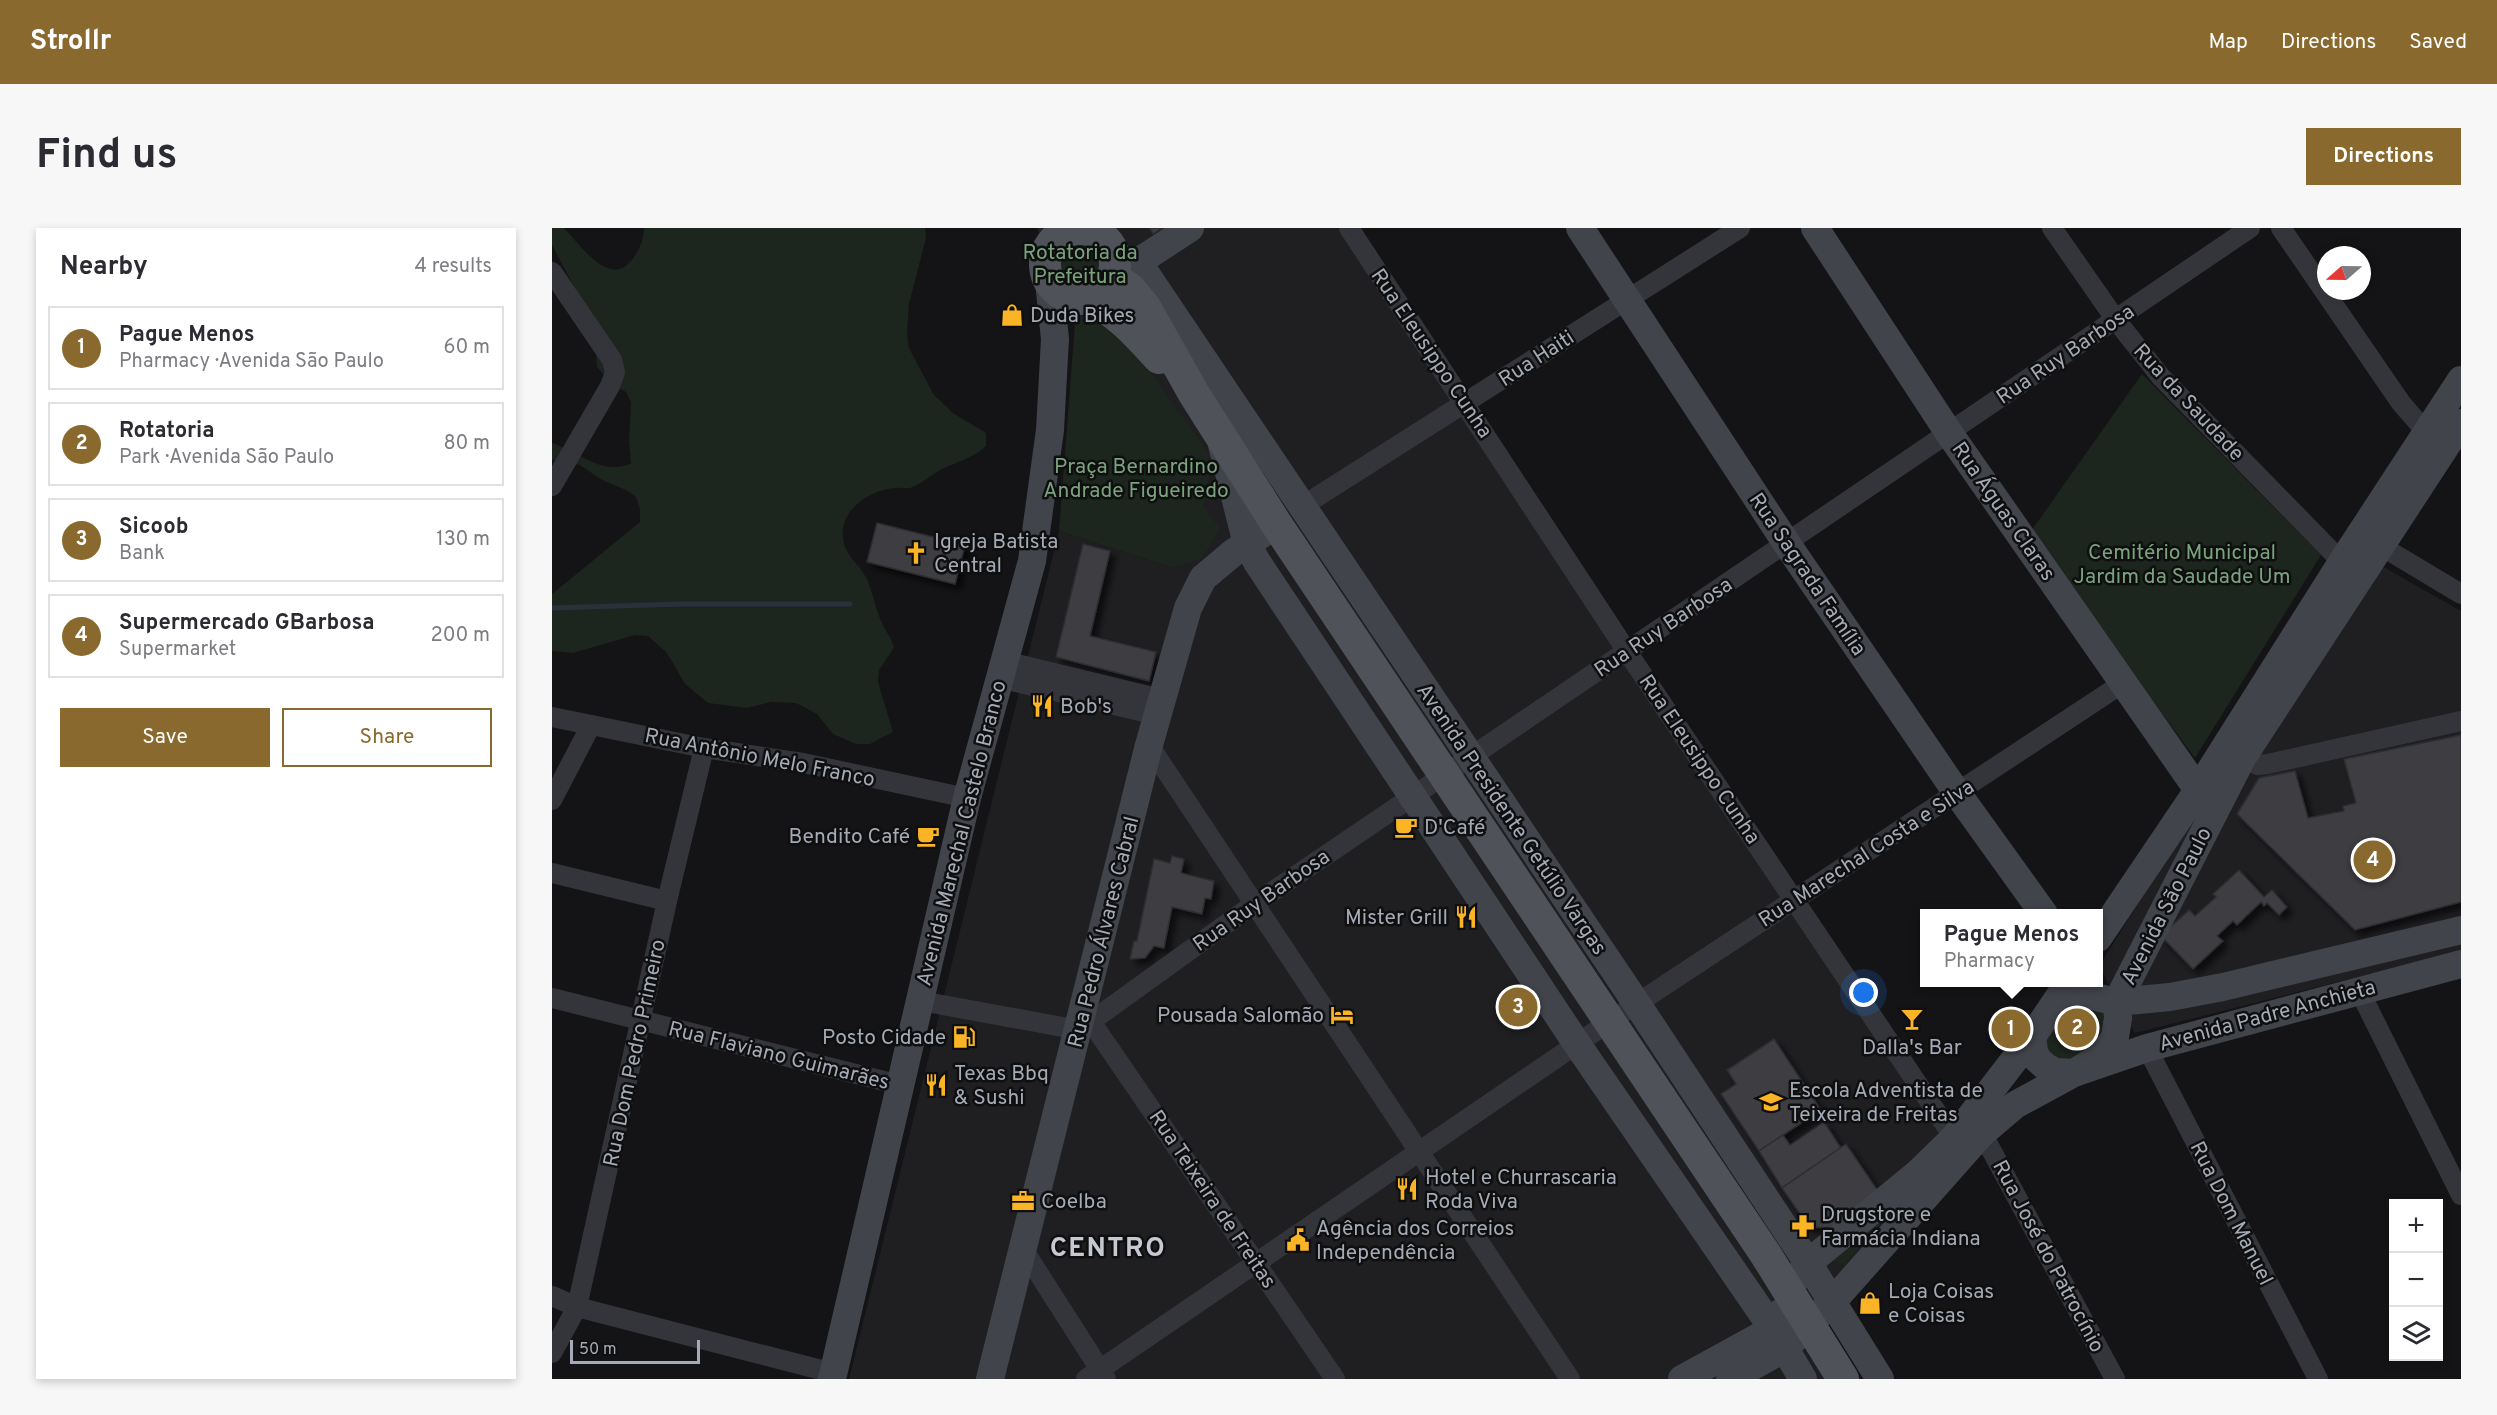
<!DOCTYPE html>
<html lang="en">
<head>
<meta charset="utf-8">
<style>
	:root { --surface:#fff; --page:#f7f7f7; --text:#2b2b33; --muted:#7c7c81; --line:#e1e1e2; --accent:#89692d }
	body { margin:0; font-family:Overpass,sans-serif; background:var(--page); color:var(--text) }
	.controls { position:absolute; right:18px; bottom:18px; display:grid; overflow:hidden; border-radius:0px; box-shadow:0 3px 9px #0003 }
	.controls button { width:54px; height:54px; display:grid; place-items:center; padding:0; border:0; border-bottom:2px solid var(--line); background:var(--surface); color:var(--text); font:30px sans-serif }
	.compass { position:absolute; left:1765px; top:18px; width:54px; height:54px; border-radius:50%; background:var(--surface); box-shadow:0 3px 9px #0003; rotate:250deg }
	.scale { position:absolute; left:18px; bottom:15px; width:130px; box-sizing:border-box; padding-left:6px; border:3px solid #a4aab6; border-top:0; font-size:16px; line-height:21px; white-space:nowrap; color:#a4aab6; -webkit-text-stroke:4px #0f0f10; paint-order:stroke }
	.you { position:absolute; left:1312px; top:765px; width:21px; height:21px; margin:-15px; border:4px solid #fff; border-radius:50%; background:#1a73e8; box-shadow:0 0 0 9px #1a73e833 }
	.badge { display:grid; place-items:center; width:39px; height:39px; border-radius:50%; background:var(--accent); color:#fff; font-size:20px; font-weight:700 }
	.pin { position:absolute; translate:-50% -50%; border:3px solid #fff; box-shadow:0 2px 6px #0006 }
	.popup { position:absolute; left:1368px; top:681px; width:183px; height:78px; box-sizing:border-box; display:grid; place-content:center; border-radius:0px; background:var(--surface); filter:drop-shadow(0 2px 4px #0005); font-size:20px; white-space:nowrap; color:var(--muted) }
	.popup b { font-size:22px; color:var(--text) }
	.popup::after { content:''; position:absolute; left:50%; top:100%; margin-left:-12px; border:12px solid transparent; border-top-color:var(--surface) }
	.list { margin:0; padding:0; list-style:none }
	h2 { display:flex; justify-content:space-between; align-items:center; height:78px; margin:0; padding:0 24px; font-size:26px }
	h2 small { font-size:20px; font-weight:400; color:var(--muted) }
	.list li { display:grid; grid-template-columns:39px 1fr auto; gap:18px; align-items:center; box-sizing:border-box; height:84px; margin:0 12px 12px; padding:0 12px; border:2px solid var(--line); border-radius:0px }
	.list b { display:block; font-size:22px; white-space:nowrap }
	.list p { margin:0; font-size:20px; white-space:nowrap; color:var(--muted) }
	.list em { font-size:20px; font-style:normal; color:var(--muted) }
	.actions { display:flex; gap:12px; padding:18px 24px }
	.actions a { flex:1; padding:14px 0; border:2px solid var(--accent); border-radius:0px; text-align:center; font-size:21px; color:var(--accent) }
	.actions .main { background:var(--accent); color:#fff }
	.icon { flex:none; width:33px; height:33px; fill:none; stroke:currentColor; stroke-width:2; stroke-linecap:round; stroke-linejoin:round }
	.map { position:relative; flex:none; width:1909px; height:1151px; overflow:hidden; border-radius:0px }
	header { display:flex; align-items:center; gap:36px; box-sizing:border-box; height:84px; padding:0 30px; background:var(--accent); color:#fff }
	header strong { font-size:28px }
	nav { display:flex; gap:33px; margin-inline-start:auto; font-size:21px }
	.intro { display:flex; align-items:center; justify-content:space-between; box-sizing:border-box; height:144px; padding:0 36px }
	h1 { margin:0; font-size:42px }
	.button { padding:15px 27px; border-radius:0px; background:var(--accent); color:#fff; font-size:21px; font-weight:700 }
	main { display:flex; gap:36px; padding:0 36px }
	aside { flex:1; background:var(--surface); border-radius:0px; box-shadow:0 3px 9px #0003 }
	.map>svg:first-child { display:block }
	.built { fill:#1f1f22 }
	.green { fill:#1d251f }
	.lines { fill:none; stroke-linecap:round; stroke-linejoin:round }
	.stream { stroke:#29323a; stroke-width:5 }
	.building { fill:#3d3e42; stroke:#2d2d32; stroke-width:1.5; filter:url(#shadow) }
	.street { stroke:#34353b; stroke-width:20 }
	.secondary { stroke:#42444b; stroke-width:28 }
	.primary { stroke:#50525a; stroke-width:32 }
	.labels { text-anchor:middle; stroke-width:5; stroke-linejoin:round; paint-order:stroke }
	.park-label { font-size:21px; fill:#7aa37d; stroke:#0f0f10 }
	.poi-label { font-size:21px; fill:#a4aab6; stroke:#0f0f10; text-anchor:start }
	.street-label { font-size:21px; fill:#a4aab6; stroke:#0f0f10 }
	.district-label { font-size:27px; font-weight:bold; letter-spacing:1.5px; fill:#c6c9d2; stroke:#0f0f10 }
</style>
</head>
<body>
<header>
<strong>Strollr</strong>
<nav><a>Map</a><a>Directions</a><a>Saved</a></nav>
</header>
<div class="intro"><h1>Find us</h1><a class="button">Directions</a></div>
<main>
<aside>
<h2>Nearby<small>4 results</small></h2>
<ul class="list">
<li><span class="badge">1</span><div><b>Pague Menos</b><p>Pharmacy · Avenida São Paulo</p></div><em>60 m</em></li>
<li><span class="badge">2</span><div><b>Rotatoria</b><p>Park · Avenida São Paulo</p></div><em>80 m</em></li>
<li><span class="badge">3</span><div><b>Sicoob</b><p>Bank</p></div><em>130 m</em></li>
<li><span class="badge">4</span><div><b>Supermercado GBarbosa</b><p>Supermarket</p></div><em>200 m</em></li>
</ul>
<div class="actions"><a class="main">Save</a><a>Share</a></div>
</aside>
<div class="map">
<svg width="1909" height="1151" viewBox="0 0 1909 1151">
	<defs>
		<filter id="shadow"><feDropShadow dx="5.5" dy="5.5" stdDeviation="3" flood-color="#0009"/></filter>
	</defs>
	<rect width="100%" height="100%" fill="#141315"/>
	<g class="built">
		<polygon points="487,0 790,0 1420,930 1250,1115 1272,1151 297,1151 507,303 621,340 652,279 660,239 543,90 523,95"/>
		<polygon points="1807,325 1909,383 1909,723 1583,805 1547,738"/>
	</g>
	<g class="green">
		<path d="M0 0H12C27 15 56 59 78 34 87 23 91 15 92 0H373L374 10 357 76 355 106 357 120 382 167 401 185 434 205V218C421 230 405 234 390 241 379 247 370 256 358 260 354 261 349 259 344 260 317 262 284 283 292 315 295 329 307 336 314 349 320 361 322 375 327 388 331 400 339 408 342 420L327 442 326 454 341 504 318 516H304L281 506 265 486 244 475 219 474 195 480 156 475 133 456 115 425 96 408 83 407 21 425 0 423V366L88 294V281L84 269 74 262 50 252 28 237 0 232V215C28 224 47 247 79 236L77 212 79 174 74 164 62 158 45 139 43 111 31 76 0 17Z"/>
		<polygon points="485,0 506,0 491,16"/>
		<path d="M524 4C528 5 535 4 538 5 573 17 561 80 510 63 495 38 493 34 509 9Z"/>
		<polygon points="543,89 567,101 653,220 660,238 652,279 668,301 650,330 621,340 507,303 523,95"/>
		<polygon points="1590,146 1769,327 1643,530 1477,306"/>
		<polygon points="1516,774 1559,780 1556,808 1522,839 1491,827 1499,789"/>
		<polygon points="1345,982 1329,995 1292,1036 1288,1037 1279,1029 1321,992"/>
	</g>
	<g class="lines">
		<polyline class="stream" points="0,380 129,376 298,376"/>
	</g>
	<g class="building">
		<polygon points="598,0 610,0 601,6"/>
		<polygon points="325,295 413,317 403,356 315,334"/>
		<polygon points="531,316 558,323 538,408 604,424 597,453 504,429"/>
		<polygon points="1909,507 1909,674 1803,702 1685,586 1707,550 1743,543 1756,590 1792,583 1791,578 1804,575 1792,531"/>
		<polygon points="620,628 632,631 629,645 662,653 659,671 653,670 650,686 620,679 612,720 602,718 593,730 578,731 582,713 585,713 602,631 618,635"/>
		<polygon points="1687,642 1712,669 1720,662 1735,679 1727,687 1715,675 1712,678 1709,674 1685,697 1681,693 1665,708 1671,713 1641,741 1609,708 1637,682 1643,688 1664,669 1661,666"/>
		<polygon points="1222,811 1269,882 1207,923 1169,866 1184,856 1175,842"/>
		<polygon points="1272,894 1289,920 1230,960 1207,923 1231,907 1238,917"/>
		<polygon points="1294,916 1328,966 1278,1000 1257,999 1230,960"/>
	</g>
	<g class="lines">
		<g class="street">
			<polyline points="797,0 1074,422 1402,910"/>
			<polyline points="1500,0 1564,92 1609,149 1790,334"/>
			<polyline points="1729,0 1849,175 1875,205"/>
			<polyline points="0,44 60,132 63,144 58,158 0,258"/>
			<polyline points="749,279 1188,0"/>
			<polyline points="1829,318 1909,366"/>
			<polyline points="452,433 609,471"/>
			<polyline points="447,450 605,487"/>
			<polyline points="0,489 152,520 251,535 415,570"/>
			<polyline points="597,517 1018,1151"/>
			<polyline points="1690,530 1706,537 1716,536 1909,493"/>
			<polyline points="0,572 39,497"/>
			<polyline points="0,645 115,673"/>
			<polyline points="1807,762 1909,967"/>
			<polyline points="0,770 348,857"/>
			<polyline points="369,773 527,802 702,676 1698,0"/>
			<polyline points="538,792 783,1151"/>
			<polyline points="1595,820 1766,1151"/>
			<polyline points="1430,905 1563,1151"/>
			<polyline points="471,1021 554,1151"/>
			<polyline points="0,1068 25,1079 281,1145"/>
			<polyline points="0,1125 25,1079 115,673 152,520"/>
			<polyline points="534,1151 1057,794 1571,455"/>
		</g>
		<g class="secondary">
			<polyline points="1028,0 1235,316 1405,565 1492,686"/>
			<polyline points="1263,0 1397,205 1646,562"/>
			<polyline points="586,34 1085,776 1256,1035 1328,1151"/>
			<polyline points="568,41 586,34 638,0"/>
			<polyline points="670,217 695,316 705,334 1025,816 1221,1101 1251,1151"/>
			<polyline points="1546,710 1646,562 1790,334 1909,152"/>
			<polyline points="1511,764 1527,765 1565,774 1618,769 1671,759 1909,702"/>
			<polyline points="1480,809 1482,823 1485,831 1494,839 1503,844 1522,845 1595,820 1909,736"/>
			<polyline points="1246,1049 1256,1035 1366,945 1402,910 1480,809 1517,754"/>
			<polyline points="280,1151 415,570 480,333 498,202 503,111 497,54"/>
			<polyline points="438,1151 597,517 636,380 651,350 682,324 710,306"/>
			<polyline points="1130,1151 1221,1101 1228,1085"/>
			<polyline points="1178,1151 1233,1120 1281,1073 1430,905 1463,877 1522,845 1551,827 1563,809 1566,790 1565,774 1690,530 1909,195"/>
		</g>
		<g class="primary">
			<circle cx="528" cy="36" r="35"/>
			<polyline points="561,49 578,61 593,79 642,166 725,297 1214,1027 1291,1151"/>
			<path d="M538 71C567 85 585 106 607 130"/>
		</g>
	</g>
	<defs>
		<g id="shop-bare" transform="scale(1.8)"><path d="M-5-2.5h2.3a2.7 3.5 0 0 1 5.4 0H5L5.5 6h-11ZM-1.5-2.5h3a1.5 2.3 0 0 0-3 0Z" fill="#fbb426" stroke="#0f0f10" stroke-width="2.5" paint-order="stroke"/></g>
		<g id="church-bare" transform="scale(1.8)"><path d="M-1.2-6h2.4v3.5h3.3v2.4h-3.3V6h-2.4V-.1h-3.3v-2.4h3.3Z" fill="#fbb426" stroke="#0f0f10" stroke-width="2.5" paint-order="stroke"/></g>
		<g id="restaurant-bare" transform="scale(1.8)"><path d="M-5-6h1v4h1v-4h1v4h1v-4h1v5L-1.5 .5V6h-2V.5L-5-1ZM5-6V6H3V1.5H1.5Q1.5-4 5-6Z" fill="#fbb426" stroke="#0f0f10" stroke-width="2.5" paint-order="stroke"/></g>
		<g id="cafe-bare" transform="scale(1.8)"><path d="M-5.5-4.5H6V0H3Q3 3.5 0 3.5H-2.5Q-5.5 3.5-5.5 0ZM3-3.2v2h1.7v-2ZM-6 4.5H4V6H-6Z" fill="#fbb426" stroke="#0f0f10" stroke-width="2.5" paint-order="stroke"/></g>
		<g id="hotel-bare" transform="scale(1.8)"><path d="M-6-4.5h1.5V1H6V5H4.5V3h-9V5H-6ZM-4 0a1.8 1.8 0 1 1 3.6 0ZM.5 0V-2.5h3Q6-2.5 6 0Z" fill="#fbb426" stroke="#0f0f10" stroke-width="2.5" paint-order="stroke"/></g>
		<g id="bar-bare" transform="scale(1.8)"><path d="M-6-5H6L.8 .8V4.5H3.5V6h-7V4.5H-.8V.8Z" fill="#fbb426" stroke="#0f0f10" stroke-width="2.5" paint-order="stroke"/></g>
		<g id="fuel-bare" transform="scale(1.8)"><path d="M-5.5-6h7V0h2V4h1.3V-2.5L3-4.5l.8-.8L6-3V5H2.5V1h-1V6h-7ZM-4.2-4.7v3.2H.2V-4.7Z" fill="#fbb426" stroke="#0f0f10" stroke-width="2.5" paint-order="stroke"/></g>
		<g id="school-bare" transform="scale(1.8)"><path d="M0-5L7-2L0 1L-7-2ZM-4 1L0 2.5L4 1V4Q0 6-4 4Z" fill="#fbb426" stroke="#0f0f10" stroke-width="2.5" paint-order="stroke"/></g>
		<g id="office-bare" transform="scale(1.8)"><path d="M-6-3h4V-5.5h4V-3h4V5H-6ZM-1-4.5V-3h2v-1.5ZM-6 0V1H6V0Z" fill="#fbb426" stroke="#0f0f10" stroke-width="2.5" paint-order="stroke"/></g>
		<g id="pharmacy-bare" transform="scale(1.8)"><path d="M-2-6h4v4h4v4h-4v4h-4v-4h-4v-4h4Z" fill="#fbb426" stroke="#0f0f10" stroke-width="2.5" paint-order="stroke"/></g>
		<g id="civic-bare" transform="scale(1.8)"><path d="M-.6-6.5H3V-4.5H.6V-3L4-1V1h2V6H-6V1h2V-1L-.6-3ZM-1.2 2.5V6h2.4V2.5Z" fill="#fbb426" stroke="#0f0f10" stroke-width="2.5" paint-order="stroke"/></g>
	</defs>
	<g fill-rule="evenodd">
		<use href="#shop-bare" x="460" y="87"/>
		<use href="#church-bare" x="364" y="325"/>
		<use href="#restaurant-bare" x="490" y="478"/>
		<use href="#cafe-bare" x="854" y="599"/>
		<use href="#cafe-bare" x="376" y="608"/>
		<use href="#restaurant-bare" x="914" y="689"/>
		<use href="#hotel-bare" x="790" y="787"/>
		<use href="#bar-bare" x="1360" y="791"/>
		<use href="#fuel-bare" x="412" y="809"/>
		<use href="#restaurant-bare" x="384" y="857"/>
		<use href="#school-bare" x="1219" y="874"/>
		<use href="#restaurant-bare" x="855" y="961"/>
		<use href="#office-bare" x="471" y="973"/>
		<use href="#pharmacy-bare" x="1251" y="998"/>
		<use href="#civic-bare" x="746" y="1012"/>
		<use href="#shop-bare" x="1318" y="1075"/>
	</g>
	<g class="labels">
		<g class="park-label">
			<text x="528" y="31">Rotatoria da<tspan x="528" dy="24">Prefeitura</tspan></text>
			<text x="584" y="245">Praça Bernardino<tspan x="584" dy="24">Andrade Figueiredo</tspan></text>
			<text x="1630" y="331">Cemitério Municipal<tspan x="1630" dy="24">Jardim da Saudade Um</tspan></text>
		</g>
		<g class="poi-label">
			<text x="478" y="94">Duda Bikes</text>
			<text x="382" y="320">Igreja Batista<tspan x="382" dy="24">Central</tspan></text>
			<text x="508" y="485">Bob's</text>
			<text x="872" y="606">D'Café</text>
			<text x="358" y="615" text-anchor="end">Bendito Café</text>
			<text x="896" y="696" text-anchor="end">Mister Grill</text>
			<text x="772" y="794" text-anchor="end">Pousada Salomão</text>
			<text x="394" y="816" text-anchor="end">Posto Cidade</text>
			<text x="1360" y="826" text-anchor="middle">Dalla's Bar</text>
			<text x="402" y="852">Texas Bbq<tspan x="402" dy="24">&amp; Sushi</tspan></text>
			<text x="1237" y="869">Escola Adventista de<tspan x="1237" dy="24">Teixeira de Freitas</tspan></text>
			<text x="873" y="956">Hotel e Churrascaria<tspan x="873" dy="24">Roda Viva</tspan></text>
			<text x="489" y="980">Coelba</text>
			<text x="1269" y="993">Drugstore e<tspan x="1269" dy="24">Farmácia Indiana</tspan></text>
			<text x="764" y="1007">Agência dos Correios<tspan x="764" dy="24">Independência</tspan></text>
			<text x="1336" y="1070">Loja Coisas<tspan x="1336" dy="24">e Coisas</tspan></text>
		</g>
		<g class="street-label">
			<text transform="translate(880 125) rotate(56)" y="7">Rua Eleusippo Cunha</text>
			<text transform="translate(1513 126) rotate(-34)" y="7">Rua Ruy Barbosa</text>
			<text transform="translate(984 130) rotate(-33)" y="7">Rua Haiti</text>
			<text transform="translate(1637 174) rotate(47)" y="7">Rua da Saudade</text>
			<text transform="translate(1452 283) rotate(55)" y="7">Rua Águas Claras</text>
			<text transform="translate(1256 346) rotate(56)" y="7">Rua Sagrada Família</text>
			<text transform="translate(1111 399) rotate(-34)" y="7">Rua Ruy Barbosa</text>
			<text transform="translate(208 529) rotate(11)" y="7">Rua Antônio Melo Franco</text>
			<text transform="translate(1148 531) rotate(56)" y="7">Rua Eleusippo Cunha</text>
			<text transform="translate(960 591) rotate(56)" y="7">Avenida Presidente Getúlio Vargas</text>
			<text transform="translate(409 605) rotate(-76)" y="7">Avenida Marechal Castelo Branco</text>
			<text transform="translate(1314 625) rotate(-33)" y="7">Rua Marechal Costa e Silva</text>
			<text transform="translate(709 672) rotate(-35)" y="7">Rua Ruy Barbosa</text>
			<text transform="translate(1614 678) rotate(-63)" y="7">Avenida São Paulo</text>
			<text transform="translate(551 704) rotate(-76)" y="7">Rua Pedro Álvares Cabral</text>
			<text transform="translate(1715 787) rotate(-15)" y="7">Avenida Padre Anchieta</text>
			<text transform="translate(82 825) rotate(-78)" y="7">Rua Dom Pedro Primeiro</text>
			<text transform="translate(227 827) rotate(14)" y="7">Rua Flaviano Guimarães</text>
			<text transform="translate(661 971) rotate(56)" y="7">Rua Teixeira de Freitas</text>
			<text transform="translate(1680 985) rotate(63)" y="7">Rua Dom Manuel</text>
			<text transform="translate(1497 1028) rotate(62)" y="7">Rua José do Patrocínio</text>
		</g>
		<g class="district-label">
			<text x="556" y="1028">CENTRO</text>
		</g>
	</g>
</svg>
<div class="controls">
<button>+</button>
<button>−</button>
<button><svg class="icon" aria-label="layers" viewBox="0 0 24 24"><path d="M12 4l9 5-9 5-9-5zM3 14l9 5 9-5"/></svg></button>
</div>
<svg class="compass" viewBox="-18 -18 36 36"><path d="M0-13l5 13h-10z" fill="#e53935"/><path d="M0 13l5-13h-10z" fill="#7c7c81"/></svg>
<div class="scale">50 m</div>
<div class="you"></div>
<div class="pin badge" style="left:1459px;top:801px">1</div>
<div class="popup"><b>Pague Menos</b>Pharmacy</div>
<div class="pin badge" style="left:1525px;top:800px">2</div>
<div class="pin badge" style="left:966px;top:779px">3</div>
<div class="pin badge" style="left:1821px;top:632px">4</div>
</div>
</main>
</body>
</html>
